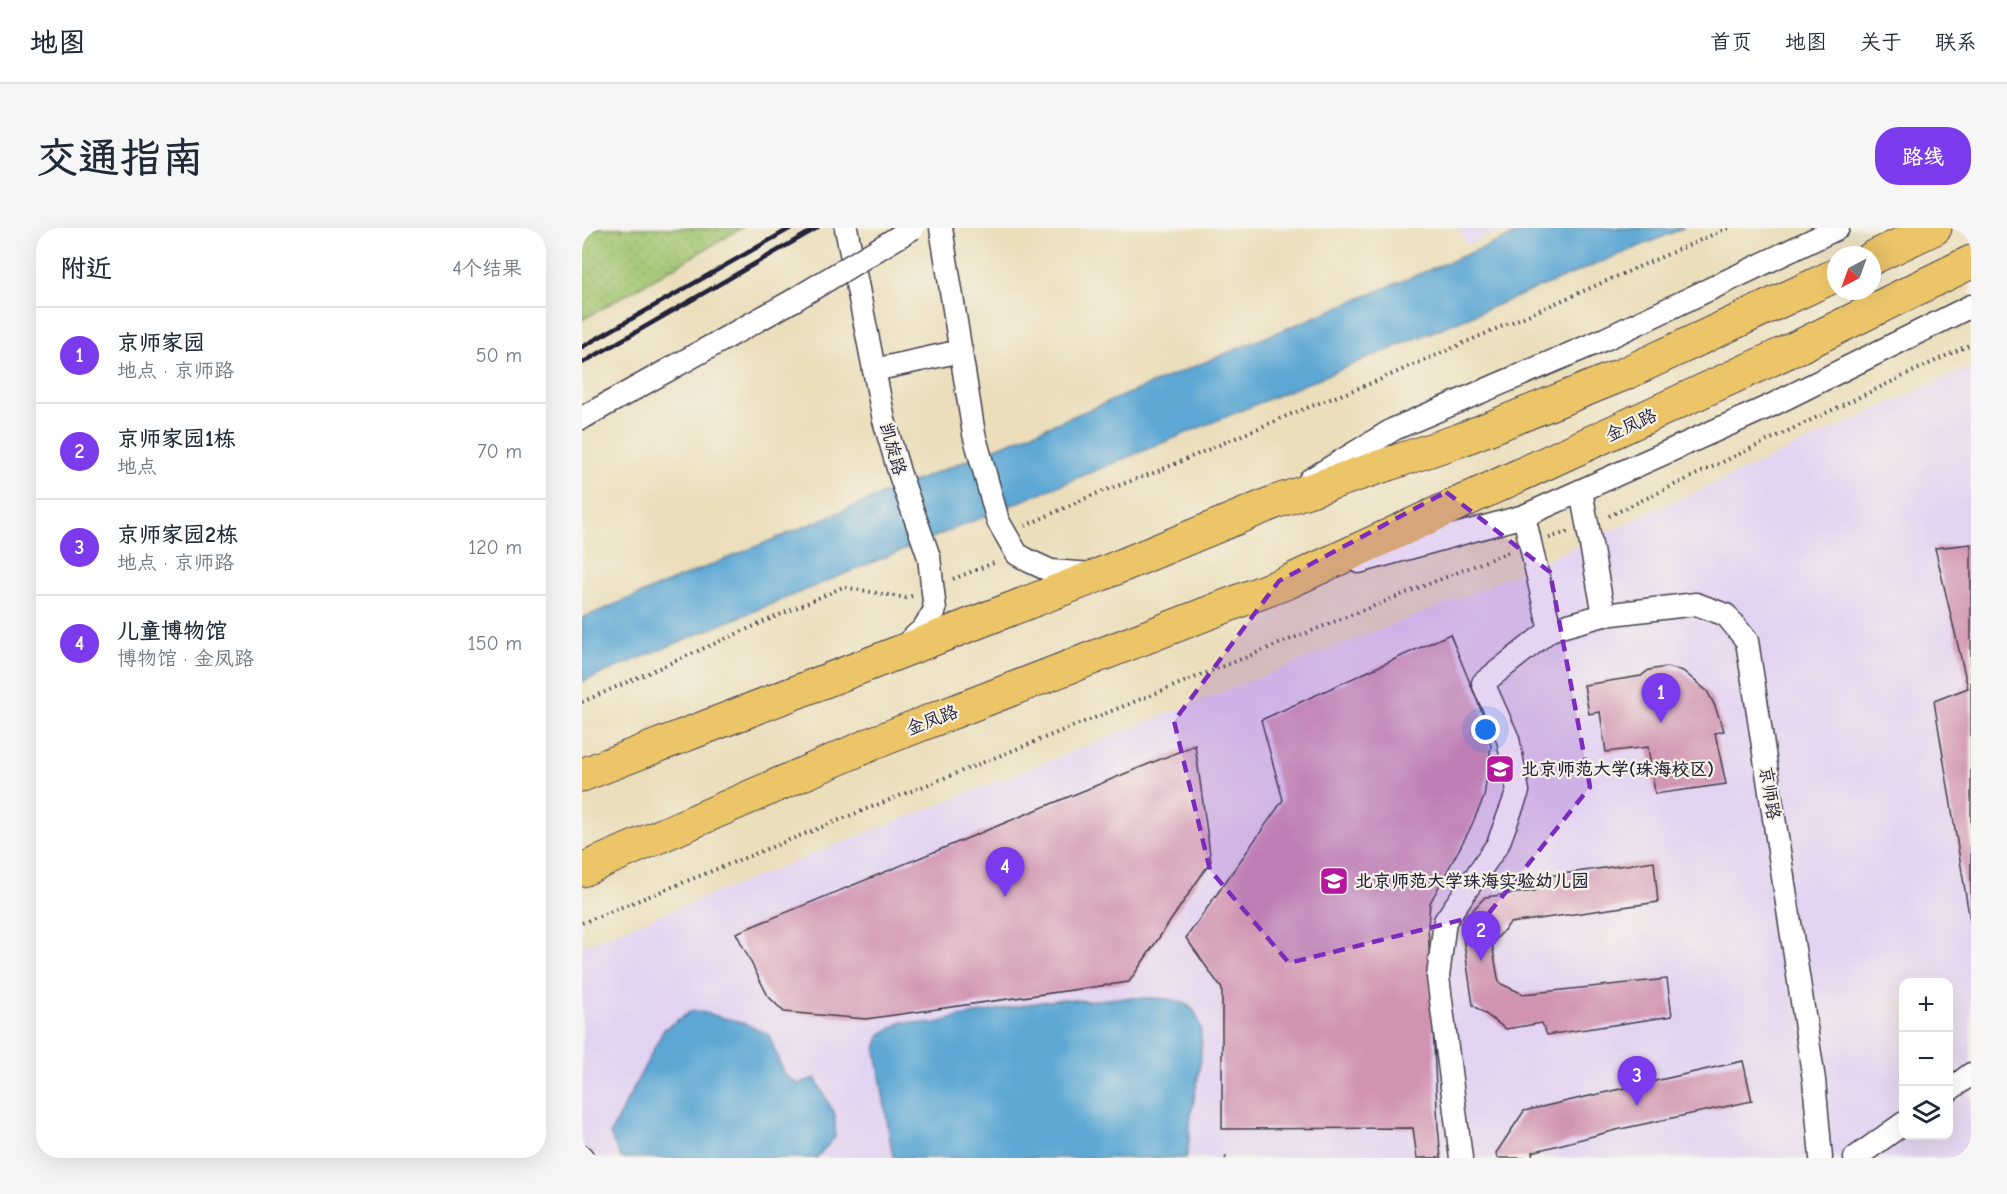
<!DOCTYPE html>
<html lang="zh">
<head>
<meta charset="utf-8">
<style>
	:root { --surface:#fff; --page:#f6f6f7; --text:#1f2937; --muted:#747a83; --line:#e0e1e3; --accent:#7c3aed }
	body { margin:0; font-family:"Comic Neue","LXGW WenKai TC",sans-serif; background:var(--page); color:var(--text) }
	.controls { position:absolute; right:18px; bottom:18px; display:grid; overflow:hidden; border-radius:12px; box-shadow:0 6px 24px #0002 }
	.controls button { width:54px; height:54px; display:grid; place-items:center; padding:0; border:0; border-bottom:2px solid var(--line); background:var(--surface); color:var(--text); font:30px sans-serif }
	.compass { position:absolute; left:1245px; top:18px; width:54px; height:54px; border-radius:50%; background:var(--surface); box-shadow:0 6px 24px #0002; rotate:221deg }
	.you { position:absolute; left:904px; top:502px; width:21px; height:21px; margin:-15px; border:4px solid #fff; border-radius:50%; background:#1a73e8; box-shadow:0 0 0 9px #1a73e833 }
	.badge { display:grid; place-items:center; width:39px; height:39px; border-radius:50%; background:var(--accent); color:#fff; font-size:20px; font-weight:700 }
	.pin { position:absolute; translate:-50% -50px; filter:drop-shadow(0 2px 3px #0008) }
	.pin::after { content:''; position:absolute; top:32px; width:21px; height:18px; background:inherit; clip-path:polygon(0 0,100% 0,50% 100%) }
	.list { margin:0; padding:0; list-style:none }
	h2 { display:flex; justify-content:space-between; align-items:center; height:78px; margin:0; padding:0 24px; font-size:26px }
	h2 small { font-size:20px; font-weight:400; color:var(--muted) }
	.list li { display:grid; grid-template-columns:39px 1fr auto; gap:18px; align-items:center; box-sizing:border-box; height:96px; padding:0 24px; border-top:2px solid var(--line) }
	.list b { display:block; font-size:22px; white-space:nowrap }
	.list p { margin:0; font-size:20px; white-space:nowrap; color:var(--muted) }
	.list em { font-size:20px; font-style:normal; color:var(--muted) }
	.icon { flex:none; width:33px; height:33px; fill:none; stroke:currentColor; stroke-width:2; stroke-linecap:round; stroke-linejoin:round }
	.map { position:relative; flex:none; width:1389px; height:930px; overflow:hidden; border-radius:24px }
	header { display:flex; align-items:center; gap:36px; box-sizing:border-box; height:84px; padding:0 30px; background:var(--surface); border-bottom:2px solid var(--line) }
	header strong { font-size:28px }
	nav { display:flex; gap:33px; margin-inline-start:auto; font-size:21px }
	.intro { display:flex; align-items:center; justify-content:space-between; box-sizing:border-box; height:144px; padding:0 36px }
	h1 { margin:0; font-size:42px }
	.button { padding:15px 27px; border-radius:24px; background:var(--accent); color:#fff; font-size:21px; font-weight:700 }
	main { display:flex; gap:36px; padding:0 36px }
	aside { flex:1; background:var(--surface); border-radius:24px; box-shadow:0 6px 24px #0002 }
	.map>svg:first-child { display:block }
	.built { fill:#e3d3f2; fill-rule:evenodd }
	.grass { fill:url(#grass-dots); stroke:#617455; stroke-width:1.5 }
	.water { fill:#5ca7d4; stroke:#3f6488; stroke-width:1.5 }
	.building { fill:#d093b1 }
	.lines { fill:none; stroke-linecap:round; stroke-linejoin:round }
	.minor-casing { stroke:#403e4e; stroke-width:25 }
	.highway-casing { stroke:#403e4e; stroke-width:35 }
	.path { stroke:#403e4e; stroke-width:4; stroke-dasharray:1.5 4.5; stroke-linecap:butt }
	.minor { stroke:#fff; stroke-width:22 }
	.highway { stroke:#ecc569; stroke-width:33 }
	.rail { stroke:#22223b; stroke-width:4.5 }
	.minor-bridge-casing { stroke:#403e4e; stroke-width:25; stroke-linecap:butt }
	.minor-bridge { stroke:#fff; stroke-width:22 }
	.marked { fill:#7b2cbf; fill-opacity:0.2; stroke:#7b2cbf; stroke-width:4.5; stroke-dasharray:12 8; stroke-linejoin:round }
	.labels { text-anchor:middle; stroke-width:4.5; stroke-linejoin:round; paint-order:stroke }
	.street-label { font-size:18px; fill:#22223b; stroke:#f7f3e8 }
	.poi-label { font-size:18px; font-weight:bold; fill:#22223b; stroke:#f7f3e8; text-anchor:start }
</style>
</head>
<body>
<header>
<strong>地图</strong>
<nav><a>首页</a><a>地图</a><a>关于</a><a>联系</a></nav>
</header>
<div class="intro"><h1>交通指南</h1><a class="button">路线</a></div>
<main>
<aside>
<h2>附近<small>4个结果</small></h2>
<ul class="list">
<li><span class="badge">1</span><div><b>京师家园</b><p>地点 · 京师路</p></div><em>50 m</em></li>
<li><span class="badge">2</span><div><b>京师家园1栋</b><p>地点</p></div><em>70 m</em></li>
<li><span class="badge">3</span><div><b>京师家园2栋</b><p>地点 · 京师路</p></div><em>120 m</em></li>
<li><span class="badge">4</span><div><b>儿童博物馆</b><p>博物馆 · 金凤路</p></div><em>150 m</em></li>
</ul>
</aside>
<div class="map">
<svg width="1389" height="930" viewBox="0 0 1389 930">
	<defs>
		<pattern id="grass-dots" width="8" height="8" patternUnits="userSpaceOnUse" patternTransform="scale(1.5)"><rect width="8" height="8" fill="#a0c56f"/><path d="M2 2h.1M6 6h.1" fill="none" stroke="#8aa961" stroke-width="1.8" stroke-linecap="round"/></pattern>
	</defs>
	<rect width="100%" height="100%" fill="#f7f3e8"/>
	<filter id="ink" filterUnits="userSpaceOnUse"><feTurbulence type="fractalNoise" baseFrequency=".0167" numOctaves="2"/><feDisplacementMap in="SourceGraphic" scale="12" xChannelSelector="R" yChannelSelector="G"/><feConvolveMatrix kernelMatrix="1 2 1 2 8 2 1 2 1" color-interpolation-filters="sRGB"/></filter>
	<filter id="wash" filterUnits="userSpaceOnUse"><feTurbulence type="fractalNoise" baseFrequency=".008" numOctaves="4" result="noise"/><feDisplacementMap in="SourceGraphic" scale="24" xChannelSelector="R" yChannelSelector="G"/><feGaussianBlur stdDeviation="1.35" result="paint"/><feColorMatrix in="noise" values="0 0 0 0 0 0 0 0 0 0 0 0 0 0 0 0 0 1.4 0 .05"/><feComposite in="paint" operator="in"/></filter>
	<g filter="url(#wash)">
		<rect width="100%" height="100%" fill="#ebdebb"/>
		<g class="built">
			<polygon points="876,0 925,0 885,17"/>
			<path d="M1389 139V930H0V718L893 364ZM1322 754H1366V908H1322Z"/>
		</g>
		<polygon class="grass" points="0,0 160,0 0,92"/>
		<g class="water">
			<polygon points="949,0 1102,0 0,454 0,390"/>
			<path d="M536 770C557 770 586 767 605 777 633 793 612 864 609 888 607 902 608 917 604 930H311L294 822 298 807 320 794 351 796 377 789 453 775 482 771 505 773Z"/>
			<polygon points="111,782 162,795 187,807 202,847 216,856 233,850 253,887 253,909 234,930 39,930 28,906 82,801"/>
		</g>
		<g id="blocks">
			<g class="building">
				<polygon points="1389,316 1389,693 1388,693 1352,473 1386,460 1353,320"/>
				<polygon points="868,406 901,487 909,518 902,569 888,601 848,675 846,697 856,899 859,930 835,930 831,900 640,901 640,761 604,710 701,572 679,492"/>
				<polygon points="1084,439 1101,443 1125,463 1132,476 1142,503 1133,505 1144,556 1073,566 1066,519 1024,524 1018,484 1007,486 1002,457 1059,448 1067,442"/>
				<polygon points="613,517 629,633 547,754 284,791 202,784 186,768 154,705"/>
				<polygon points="1072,633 1076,674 928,695 910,716 917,755 941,766 1085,751 1090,788 965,807 960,795 924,801 891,777 879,695 903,669 953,663 952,650"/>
				<polygon points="1161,833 1170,873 1034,902 950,924 951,930 915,930 914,925 942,883"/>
			</g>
		</g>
	</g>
	<g filter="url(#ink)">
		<use href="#blocks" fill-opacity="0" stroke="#403e4e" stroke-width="1.5"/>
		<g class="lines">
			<g class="minor-casing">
				<g id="minor">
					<polyline points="264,0 302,192 318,247 347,329 353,382 341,401 323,417"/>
					<polyline points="359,0 392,206 416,293 435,326 447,333 469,343 510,346"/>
					<polyline points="292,142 379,123"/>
					<polyline points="0,190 212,72"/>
					<polyline points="728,252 812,201 1023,111 1256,0"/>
					<polyline points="999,263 1022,387"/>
					<polyline points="942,288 968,402"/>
					<polyline points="777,334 942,288 1188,178 1389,78"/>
					<polyline points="1366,863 1389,846"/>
					<polyline points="0,929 0,930"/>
					<polyline points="879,930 856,749 863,693 916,616 936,563 926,511 901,455 968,402 1022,387 1114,376 1144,387 1165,413 1232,852 1239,930"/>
					<polyline points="1273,930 1322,895"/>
				</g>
			</g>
			<g class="highway-casing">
				<g id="highway">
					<polyline points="1290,30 1353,0"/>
					<polyline points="0,547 517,347 693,274 878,212 1042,146 1254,47"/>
					<polyline points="0,642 294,514 706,354 1218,118 1389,34"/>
				</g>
			</g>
			<g class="path">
				<polyline points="1027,288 1389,116"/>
				<polyline points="443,298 513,266 574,244 714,184 790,155 1146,0"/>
				<polyline points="967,310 986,304"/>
				<polyline points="371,351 414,334"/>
				<polyline points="0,474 261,359 324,370 330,368"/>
				<polyline points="0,695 929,323"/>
				<polyline points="643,929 647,930"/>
			</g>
			<use href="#minor" class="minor"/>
			<use href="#highway" class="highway"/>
			<g class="rail">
				<polyline points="0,119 209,0"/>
				<polyline points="0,135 235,0"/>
			</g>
			<g class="minor-bridge-casing">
				<polyline id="minor-bridge" points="212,72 331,0"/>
			</g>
			<use href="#minor-bridge" class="minor-bridge"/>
		</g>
	</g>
	<path class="marked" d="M864 264 968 344 1008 559 907 685 707 735 628 642 592 493 697 353Z"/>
	<defs>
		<g id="university-square" transform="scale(1.5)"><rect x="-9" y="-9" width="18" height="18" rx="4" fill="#b5179e" stroke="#f7f3e8"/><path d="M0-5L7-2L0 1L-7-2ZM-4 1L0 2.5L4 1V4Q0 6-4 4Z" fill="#fff"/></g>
		<g id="school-square" transform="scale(1.5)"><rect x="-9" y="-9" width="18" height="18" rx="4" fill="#b5179e" stroke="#f7f3e8"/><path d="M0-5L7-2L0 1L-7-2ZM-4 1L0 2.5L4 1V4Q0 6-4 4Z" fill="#fff"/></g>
	</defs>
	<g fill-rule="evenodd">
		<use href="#university-square" x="918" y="541"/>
		<use href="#school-square" x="752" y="653"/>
	</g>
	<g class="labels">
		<g class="street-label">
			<text transform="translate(1049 197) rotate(-25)" y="6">金凤路</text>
			<text transform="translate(311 221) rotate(74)" y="6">凯旋路</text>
			<text transform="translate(350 492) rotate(-21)" y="6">金凤路</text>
			<text transform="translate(1188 565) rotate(81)" y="6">京师路</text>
		</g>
		<g class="poi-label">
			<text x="939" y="547">北京师范大学(珠海校区)</text>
			<text x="773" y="659">北京师范大学珠海实验幼儿园</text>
		</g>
	</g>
</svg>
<div class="controls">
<button>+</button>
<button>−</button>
<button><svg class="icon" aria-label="layers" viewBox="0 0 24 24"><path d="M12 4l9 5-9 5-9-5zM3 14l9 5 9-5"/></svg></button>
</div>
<svg class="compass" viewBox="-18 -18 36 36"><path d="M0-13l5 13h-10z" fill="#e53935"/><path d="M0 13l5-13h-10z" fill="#747a83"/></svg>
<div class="you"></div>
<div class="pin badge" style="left:1079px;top:495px">1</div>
<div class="pin badge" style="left:899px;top:733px">2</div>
<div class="pin badge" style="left:1055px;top:878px">3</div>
<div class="pin badge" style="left:423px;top:669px">4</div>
</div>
</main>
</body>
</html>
